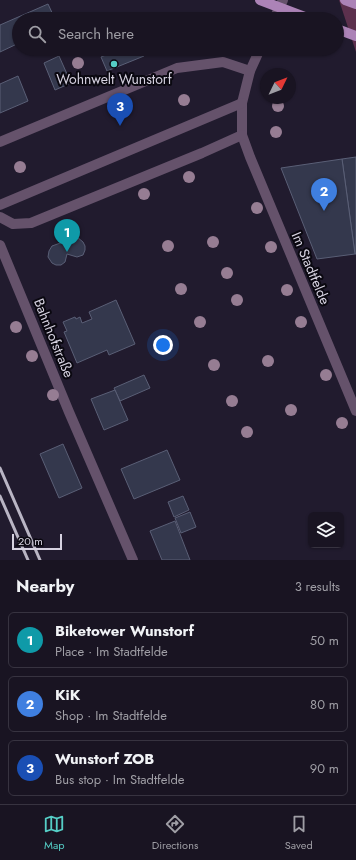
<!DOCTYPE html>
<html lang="en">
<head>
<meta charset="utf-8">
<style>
	:root { --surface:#191422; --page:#26212f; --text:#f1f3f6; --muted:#9f9ea5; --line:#373340; --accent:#55cec6 }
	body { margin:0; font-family:Jost,sans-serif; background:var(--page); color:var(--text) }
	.controls { position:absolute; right:12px; bottom:12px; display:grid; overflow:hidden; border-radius:6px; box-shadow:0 1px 3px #0004 }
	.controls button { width:36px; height:36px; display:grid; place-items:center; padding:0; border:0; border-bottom:1px solid var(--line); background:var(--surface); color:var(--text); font:20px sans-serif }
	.compass { position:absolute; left:260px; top:68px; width:36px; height:36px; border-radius:50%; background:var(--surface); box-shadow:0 1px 3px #0004; rotate:47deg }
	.scale { position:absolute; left:12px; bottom:10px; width:50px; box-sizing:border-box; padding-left:4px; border:2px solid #d6d2e0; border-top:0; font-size:11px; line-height:14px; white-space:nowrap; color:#d6d2e0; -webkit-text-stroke:3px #0a0810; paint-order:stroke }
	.you { position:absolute; left:163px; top:345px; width:14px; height:14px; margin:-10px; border:3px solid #fff; border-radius:50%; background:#1a73e8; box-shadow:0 0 0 6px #1a73e833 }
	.badge { display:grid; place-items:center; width:26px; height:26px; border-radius:50%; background:var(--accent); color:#fff; font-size:13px; font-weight:700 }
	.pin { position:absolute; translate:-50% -33px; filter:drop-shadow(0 1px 2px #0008) }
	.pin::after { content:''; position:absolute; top:21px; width:14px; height:12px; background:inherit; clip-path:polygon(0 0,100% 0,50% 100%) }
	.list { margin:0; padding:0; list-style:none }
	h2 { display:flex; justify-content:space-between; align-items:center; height:52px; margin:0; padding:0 16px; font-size:17px }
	h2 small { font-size:13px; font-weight:400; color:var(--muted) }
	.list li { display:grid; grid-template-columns:26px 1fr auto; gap:12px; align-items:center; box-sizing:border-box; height:56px; margin:0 8px 8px; padding:0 8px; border:1px solid var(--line); border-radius:6px }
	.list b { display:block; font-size:15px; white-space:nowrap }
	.list p { margin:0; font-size:13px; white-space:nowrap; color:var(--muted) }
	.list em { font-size:13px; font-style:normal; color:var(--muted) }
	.icon { flex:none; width:22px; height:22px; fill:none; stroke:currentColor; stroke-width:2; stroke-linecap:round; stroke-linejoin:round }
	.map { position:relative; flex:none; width:356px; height:560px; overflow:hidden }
	.search { position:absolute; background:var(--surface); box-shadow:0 1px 3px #0004; left:12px; right:12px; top:12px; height:44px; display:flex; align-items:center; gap:10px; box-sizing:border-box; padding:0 14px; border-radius:22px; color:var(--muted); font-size:15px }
	.sheet { height:244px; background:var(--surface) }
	nav { display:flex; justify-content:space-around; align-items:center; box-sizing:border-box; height:56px; border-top:1px solid var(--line); background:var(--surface); font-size:11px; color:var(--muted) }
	nav a { display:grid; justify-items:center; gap:2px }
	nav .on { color:var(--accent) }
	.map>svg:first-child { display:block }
	.green { fill:#5c304d }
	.building { fill:#34384d; stroke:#5a5f76 }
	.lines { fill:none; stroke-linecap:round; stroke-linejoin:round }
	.minor { stroke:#65526b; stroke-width:10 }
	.major { stroke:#ac83b7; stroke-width:10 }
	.rail { stroke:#b9b5c4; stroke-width:3 }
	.tree { fill:#967d93 }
	.poi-dot { fill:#55cec6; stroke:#0a0810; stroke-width:1.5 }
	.labels { text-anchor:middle; stroke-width:4; stroke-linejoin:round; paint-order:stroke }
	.poi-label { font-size:14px; fill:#d6d2e0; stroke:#0a0810 }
	.street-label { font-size:14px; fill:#d6d2e0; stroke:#0a0810 }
</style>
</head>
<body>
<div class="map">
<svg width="356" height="560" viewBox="0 0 356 560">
	<rect width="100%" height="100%" fill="#211b2e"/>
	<polygon class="green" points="339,0 356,0 356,52"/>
	<g class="building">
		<polygon points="48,4 55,19 19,19 19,43 0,52 0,25"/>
		<polygon points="155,15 156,19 145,19"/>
		<polygon points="104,49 154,49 143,54 144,56 107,71 101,57 106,55"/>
		<polygon points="59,56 71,83 55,90 44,63"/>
		<polygon points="18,76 28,101 0,113 0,84"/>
		<polygon points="356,157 356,254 355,254 342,159"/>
		<polygon points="342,159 355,254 317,259 281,168"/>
		<polygon points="77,237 83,242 85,246 85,250 83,255 77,257 67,254 65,262 61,265 56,265 52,263 48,257 49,251 52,246"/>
		<polygon points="116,300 135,344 109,355 107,350 77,363 64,332 67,331 63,322 75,317 76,319 80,317 82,323 92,319 89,312"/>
		<polygon points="144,375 150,388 120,401 114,388"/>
		<polygon points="115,390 128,420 104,430 91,399"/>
		<polygon points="63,444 82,488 59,498 40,454"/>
		<polygon points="167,450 180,480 134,499 121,469"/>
		<polygon points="183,496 189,510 174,517 168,502"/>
		<polygon points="190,512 196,527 181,533 175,518"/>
		<polygon points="175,521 190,560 162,560 150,531"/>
	</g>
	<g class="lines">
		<g class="minor">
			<polyline points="274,19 283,0"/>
			<polyline points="260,49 250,71 242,103 242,135 250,157 356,411"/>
			<polyline points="0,142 177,68 223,62 250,71"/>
			<polyline points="0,205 242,103"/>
			<polyline points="0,217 13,224 31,223 202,153 242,135"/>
			<polyline points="0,245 69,412 133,560"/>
		</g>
		<g class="major">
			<polyline points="260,0 310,19"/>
			<polyline points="345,0 356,4"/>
			<polyline points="337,29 356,36"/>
		</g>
		<g class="rail">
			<polyline points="0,468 40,560"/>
			<polyline points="0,496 28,560"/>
		</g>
	</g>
	<g class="tree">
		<circle cx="78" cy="63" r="6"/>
		<circle cx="184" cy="100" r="6"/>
		<circle cx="278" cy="106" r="6"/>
		<circle cx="276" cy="132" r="6"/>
		<circle cx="20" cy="167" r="6"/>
		<circle cx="189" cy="177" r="6"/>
		<circle cx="144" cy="194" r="6"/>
		<circle cx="257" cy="208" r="6"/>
		<circle cx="213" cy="242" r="6"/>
		<circle cx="168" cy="246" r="6"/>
		<circle cx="271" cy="247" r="6"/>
		<circle cx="227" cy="273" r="6"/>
		<circle cx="181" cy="289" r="6"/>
		<circle cx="287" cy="290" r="6"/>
		<circle cx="237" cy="300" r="6"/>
		<circle cx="200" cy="322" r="6"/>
		<circle cx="301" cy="322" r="6"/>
		<circle cx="16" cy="327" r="6"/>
		<circle cx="32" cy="356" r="6"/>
		<circle cx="268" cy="361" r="6"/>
		<circle cx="214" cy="365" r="6"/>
		<circle cx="326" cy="375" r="6"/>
		<circle cx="53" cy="395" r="6"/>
		<circle cx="232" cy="401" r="6"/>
		<circle cx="291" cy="410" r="6"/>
		<circle cx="342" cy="423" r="6"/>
		<circle cx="247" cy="432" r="6"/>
	</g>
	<circle class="poi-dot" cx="114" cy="64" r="4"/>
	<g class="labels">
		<g class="poi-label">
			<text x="114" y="84">Wohnwelt Wunstorf</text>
		</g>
		<g class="street-label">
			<text transform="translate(311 268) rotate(67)" y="5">Im Stadtfelde</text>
			<text transform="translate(54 338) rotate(68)" y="5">Bahnhofstraße</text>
		</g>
	</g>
</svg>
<div class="controls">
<button><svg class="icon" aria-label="layers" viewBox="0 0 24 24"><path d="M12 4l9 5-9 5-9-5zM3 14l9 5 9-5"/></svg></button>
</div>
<svg class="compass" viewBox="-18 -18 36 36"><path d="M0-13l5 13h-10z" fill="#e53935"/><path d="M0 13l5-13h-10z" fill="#9f9ea5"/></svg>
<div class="scale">20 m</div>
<div class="you"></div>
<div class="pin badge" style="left:67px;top:252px;background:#0f9aa8">1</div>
<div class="pin badge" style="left:324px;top:211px;background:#3f7fe0">2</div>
<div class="pin badge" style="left:120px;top:126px;background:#1a4fb4">3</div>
<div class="search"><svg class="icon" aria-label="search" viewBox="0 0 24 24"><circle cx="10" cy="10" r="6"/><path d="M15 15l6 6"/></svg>Search here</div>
</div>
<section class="sheet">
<h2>Nearby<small>3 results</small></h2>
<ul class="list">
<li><span class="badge" style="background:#0f9aa8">1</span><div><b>Biketower Wunstorf</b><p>Place · Im Stadtfelde</p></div><em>50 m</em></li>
<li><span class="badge" style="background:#3f7fe0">2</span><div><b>KiK</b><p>Shop · Im Stadtfelde</p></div><em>80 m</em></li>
<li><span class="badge" style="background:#1a4fb4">3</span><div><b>Wunstorf ZOB</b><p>Bus stop · Im Stadtfelde</p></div><em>90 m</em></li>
</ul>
</section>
<nav>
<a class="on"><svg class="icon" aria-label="map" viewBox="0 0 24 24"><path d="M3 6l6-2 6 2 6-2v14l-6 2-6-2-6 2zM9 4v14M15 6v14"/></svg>Map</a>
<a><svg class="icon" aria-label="directions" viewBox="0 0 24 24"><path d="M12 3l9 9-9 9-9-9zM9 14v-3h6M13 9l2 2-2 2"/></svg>Directions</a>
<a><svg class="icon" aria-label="saved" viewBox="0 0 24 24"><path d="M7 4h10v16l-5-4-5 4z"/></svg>Saved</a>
</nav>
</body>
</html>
